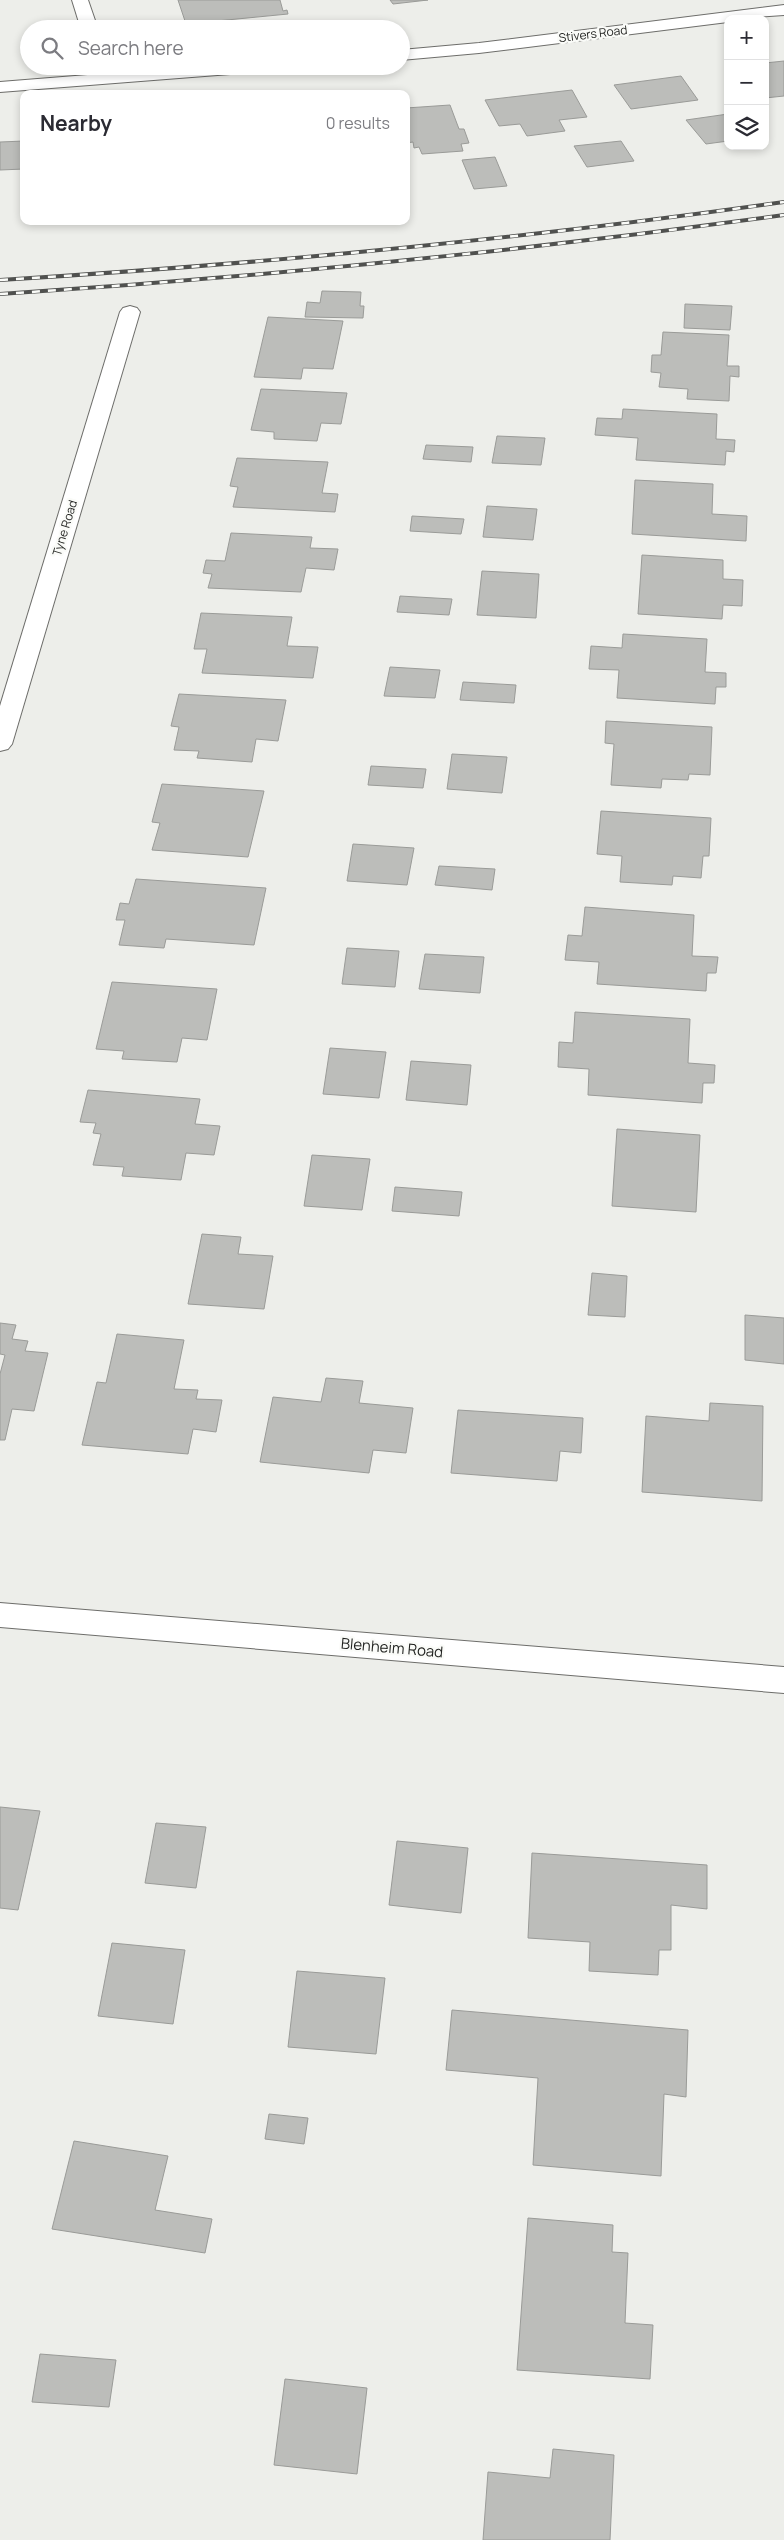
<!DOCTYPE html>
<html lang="en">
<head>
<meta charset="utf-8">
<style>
	:root { --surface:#fff; --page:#f7f7f7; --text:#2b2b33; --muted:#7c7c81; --line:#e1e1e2 }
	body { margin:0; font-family:Manrope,sans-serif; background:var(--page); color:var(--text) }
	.controls { position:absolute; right:15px; top:15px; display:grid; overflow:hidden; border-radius:10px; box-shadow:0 2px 8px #0003 }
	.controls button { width:45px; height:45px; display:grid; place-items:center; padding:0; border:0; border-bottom:1px solid var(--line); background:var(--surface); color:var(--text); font:25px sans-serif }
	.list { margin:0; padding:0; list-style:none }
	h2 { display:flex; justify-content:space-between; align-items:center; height:65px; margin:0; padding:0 20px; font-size:21px }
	h2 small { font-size:16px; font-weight:400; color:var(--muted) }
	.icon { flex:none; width:28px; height:28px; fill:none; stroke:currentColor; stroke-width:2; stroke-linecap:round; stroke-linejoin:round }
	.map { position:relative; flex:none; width:784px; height:2540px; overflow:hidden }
	.search { position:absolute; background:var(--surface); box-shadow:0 2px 8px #0003; left:20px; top:20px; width:390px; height:55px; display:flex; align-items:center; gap:12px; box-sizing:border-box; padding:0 18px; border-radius:28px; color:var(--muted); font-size:19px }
	.panel { position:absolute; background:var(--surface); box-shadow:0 2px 8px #0003; left:20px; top:90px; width:390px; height:135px; border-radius:10px }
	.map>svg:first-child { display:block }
	.building { fill:#bcbdba; stroke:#9a9b98 }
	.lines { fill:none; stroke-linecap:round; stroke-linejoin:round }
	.minor-casing { stroke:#6d6d6a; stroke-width:2 }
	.minor { fill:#fff; fill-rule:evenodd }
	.rail-casing { stroke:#50514f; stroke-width:4 }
	.rail { stroke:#fafbf8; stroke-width:2.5; stroke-dasharray:8; stroke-linecap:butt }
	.labels { text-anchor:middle; stroke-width:4.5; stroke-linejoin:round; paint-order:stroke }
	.far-street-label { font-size:12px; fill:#1f201e; stroke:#fafbf8 }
	.street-label { font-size:15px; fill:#1f201e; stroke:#fafbf8 }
</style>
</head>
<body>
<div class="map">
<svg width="784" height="2540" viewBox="0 0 784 2540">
	<rect width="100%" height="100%" fill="#edeeea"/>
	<g class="building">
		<polygon points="178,0 280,0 283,11 287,10 288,14 186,24"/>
		<polygon points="390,0 428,0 393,4"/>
		<polygon points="784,61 784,96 765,98 765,63"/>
		<polygon points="681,76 698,100 631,109 614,85"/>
		<polygon points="572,90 587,117 559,120 565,131 527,136 520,124 499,126 485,100"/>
		<polygon points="450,105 459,129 464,129 469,143 461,144 463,151 422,154 419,147 414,148 413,142 406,143 406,108"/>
		<polygon points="728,114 728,141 706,144 686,120"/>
		<polygon points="24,141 24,169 0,170 0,142"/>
		<polygon points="621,141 634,161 587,167 574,146"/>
		<polygon points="495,157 507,186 474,189 462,160"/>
		<polygon points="322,291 361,292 360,306 364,306 363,318 305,317 307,302 320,303"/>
		<polygon points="685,304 732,306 730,330 684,328"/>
		<polygon points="268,317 343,321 333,369 303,368 301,379 254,377"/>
		<polygon points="663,332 729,335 727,366 739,366 739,377 730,376 729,401 687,399 688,389 659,387 661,373 651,372 652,355 661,355"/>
		<polygon points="261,389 347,393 341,424 321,423 317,441 274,439 274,432 251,430"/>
		<polygon points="623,409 717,414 716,439 735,440 734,452 726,451 725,465 636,460 638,438 595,435 597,418 622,419"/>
		<polygon points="497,436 545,438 541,465 492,463"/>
		<polygon points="426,445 473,447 471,462 423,459"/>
		<polygon points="237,458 328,462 322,493 338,494 335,512 233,507 238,487 230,486"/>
		<polygon points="635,480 713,484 712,514 747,516 746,541 632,534"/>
		<polygon points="487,506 537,509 533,540 483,537"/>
		<polygon points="412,516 464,519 461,534 410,531"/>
		<polygon points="231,533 312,537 310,548 338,549 334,570 306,568 301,592 208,588 212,574 203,573 206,560 225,561"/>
		<polygon points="642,555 723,560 723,579 743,580 742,606 723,605 722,619 638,614"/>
		<polygon points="482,571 539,574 536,618 477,615"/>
		<polygon points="400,596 452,599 449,615 397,612"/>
		<polygon points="201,613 292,617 287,646 318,647 313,678 202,673 207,649 194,649"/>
		<polygon points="623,634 707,639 705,672 726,673 726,687 716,687 715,704 617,698 619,670 589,669 591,646 622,648"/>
		<polygon points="390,667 440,670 435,698 384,696"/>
		<polygon points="463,682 516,685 514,703 460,700"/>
		<polygon points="179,694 286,700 278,741 256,739 252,762 197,758 199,751 174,750 179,727 171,726"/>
		<polygon points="606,721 712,727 710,775 689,774 688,780 662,779 661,788 611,785 614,744 605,743"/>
		<polygon points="452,754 507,757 502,793 447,789"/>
		<polygon points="371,766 426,769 423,788 368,785"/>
		<polygon points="162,784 264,791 248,857 152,850 160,823 152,822"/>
		<polygon points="601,811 711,818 709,856 703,856 701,878 673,876 672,885 620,882 622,856 597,854"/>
		<polygon points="353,844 414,848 407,885 347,881"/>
		<polygon points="439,866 495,869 492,890 435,885"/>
		<polygon points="136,879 266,888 254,945 166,939 164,948 119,945 125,920 116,920 120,903 129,904"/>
		<polygon points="585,907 694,915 692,956 718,957 716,973 707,973 706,991 597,984 599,962 565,960 568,935 582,936"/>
		<polygon points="347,948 399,951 395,987 342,984"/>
		<polygon points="425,954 484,957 480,993 419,989"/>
		<polygon points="112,982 217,989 207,1040 182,1038 177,1062 122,1059 124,1051 96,1049"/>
		<polygon points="575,1012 690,1019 688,1063 715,1065 714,1083 703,1083 702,1103 588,1095 589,1069 558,1067 559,1042 573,1043"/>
		<polygon points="330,1048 386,1052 379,1098 323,1094"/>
		<polygon points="411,1061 471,1065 467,1105 406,1100"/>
		<polygon points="88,1090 200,1099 195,1124 220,1126 214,1155 186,1153 181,1180 122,1176 124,1167 93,1165 101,1134 93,1133 96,1123 80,1122"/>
		<polygon points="617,1129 700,1135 696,1212 612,1206"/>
		<polygon points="312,1155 370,1159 362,1210 304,1206"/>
		<polygon points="395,1187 462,1192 459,1216 392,1211"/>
		<polygon points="202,1234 241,1237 238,1254 273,1256 264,1309 188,1304"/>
		<polygon points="592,1273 627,1276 625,1317 588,1315"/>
		<polygon points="745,1315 784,1318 784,1364 745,1360"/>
		<polygon points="0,1323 16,1325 12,1339 28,1341 25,1351 48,1353 34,1411 12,1409 5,1440 0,1440 0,1374 5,1355 0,1354"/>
		<polygon points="117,1334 184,1340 174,1389 198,1390 196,1399 222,1400 216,1432 193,1429 188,1454 82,1445 97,1382 106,1383"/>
		<polygon points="326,1378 363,1381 359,1403 413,1408 406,1453 373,1450 369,1473 260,1462 273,1397 321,1402"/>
		<polygon points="710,1403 763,1406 762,1501 642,1492 646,1416 709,1421"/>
		<polygon points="458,1410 583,1418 581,1453 560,1451 557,1481 451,1473"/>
		<polygon points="0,1807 40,1811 18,1910 0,1908"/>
		<polygon points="156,1823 206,1827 196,1888 145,1883"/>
		<polygon points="397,1841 468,1848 461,1913 389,1905"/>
		<polygon points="532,1853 707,1865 707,1909 671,1905 671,1950 659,1950 658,1975 589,1971 590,1942 528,1938"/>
		<polygon points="112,1943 185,1950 173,2024 98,2016"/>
		<polygon points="297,1971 385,1978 376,2054 288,2047"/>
		<polygon points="452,2010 688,2030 686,2097 664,2094 661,2176 533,2165 538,2078 446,2070"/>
		<polygon points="269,2114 308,2118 304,2144 265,2139"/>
		<polygon points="74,2141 168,2156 155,2210 212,2219 205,2253 52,2229"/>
		<polygon points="528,2218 613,2225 612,2252 628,2253 625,2323 653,2325 650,2379 517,2370"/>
		<polygon points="40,2354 116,2360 109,2407 32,2402"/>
		<polygon points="285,2379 367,2388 357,2474 274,2465"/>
		<polygon points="553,2449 614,2455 610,2540 483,2540 488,2472 550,2478"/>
	</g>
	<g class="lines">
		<g class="minor-casing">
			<g id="minor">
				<polygon points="72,0 88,0 98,29 81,29"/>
				<polygon points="784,5 784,15 728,19 728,22 479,53 401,60 401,50 479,43"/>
				<polygon points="200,66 278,66 270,71 0,92 0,82"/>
				<polygon points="130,306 137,308 140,312 12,744 8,749 0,751 0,706 120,312 123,308"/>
				<polygon points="0,1603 784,1667 784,1693 0,1627"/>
			</g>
		</g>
		<use href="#minor" class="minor"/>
		<g class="rail-casing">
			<g id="rail">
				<path d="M0 280C262 264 524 239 784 202"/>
				<path d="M0 294C262 277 523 251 784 215"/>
			</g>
		</g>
		<use href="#rail" class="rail"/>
	</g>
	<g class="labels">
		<g class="far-street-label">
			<text transform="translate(593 34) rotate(-7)" y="4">Stivers Road</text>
			<text transform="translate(65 528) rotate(-73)" y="4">Tyne Road</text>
		</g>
		<g class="street-label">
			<text transform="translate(392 1648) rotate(5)" y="5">Blenheim Road</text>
		</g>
	</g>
</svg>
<div class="controls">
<button>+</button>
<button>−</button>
<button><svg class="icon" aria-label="layers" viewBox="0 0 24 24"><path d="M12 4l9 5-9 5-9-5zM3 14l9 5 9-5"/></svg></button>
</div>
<div class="search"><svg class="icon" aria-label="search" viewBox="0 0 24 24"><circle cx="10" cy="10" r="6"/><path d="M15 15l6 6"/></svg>Search here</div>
<section class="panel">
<h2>Nearby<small>0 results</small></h2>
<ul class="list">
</ul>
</section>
</div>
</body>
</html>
